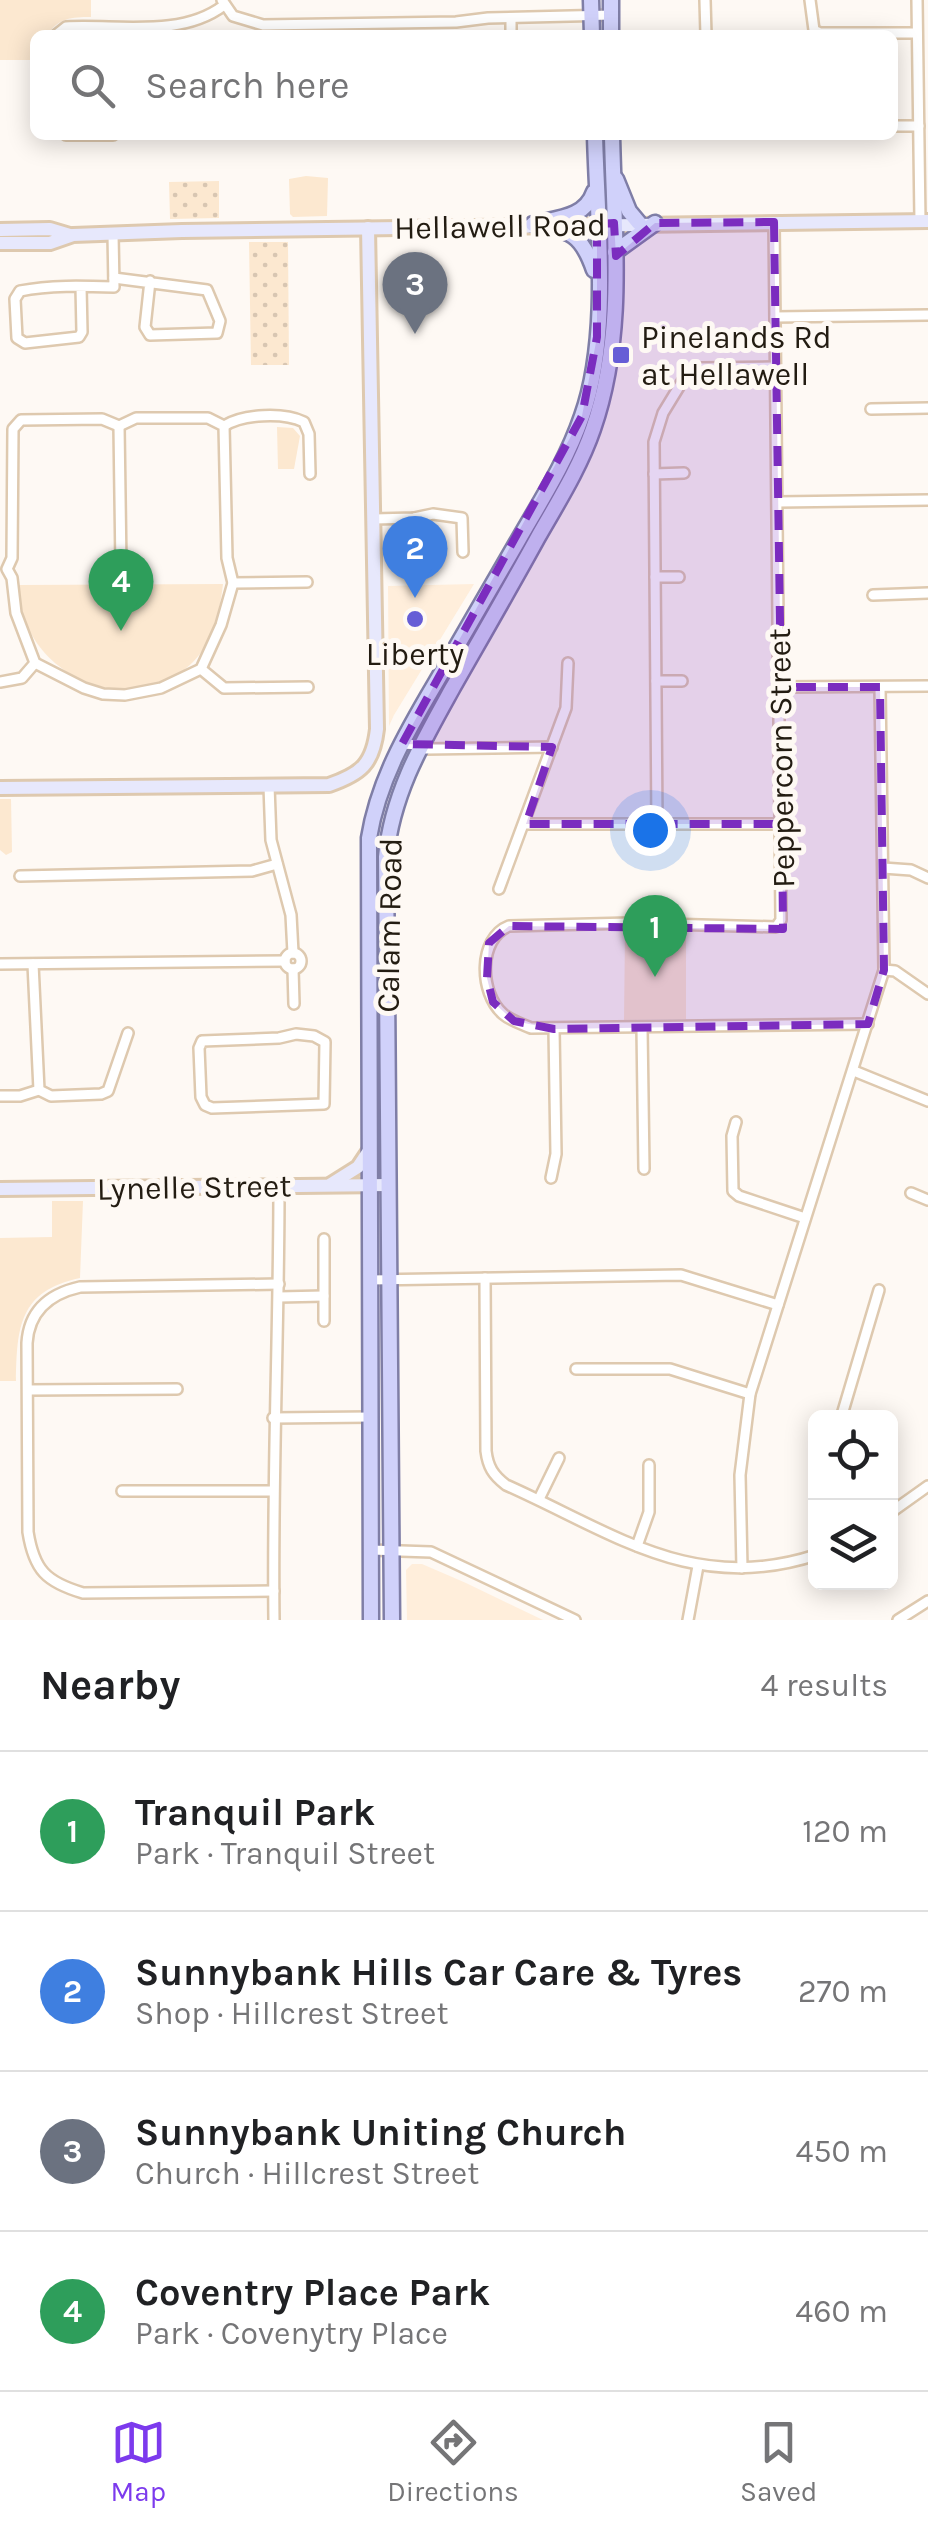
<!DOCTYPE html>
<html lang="en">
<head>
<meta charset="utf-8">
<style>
	:root { --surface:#fff; --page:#f2f2f2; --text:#202124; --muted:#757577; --line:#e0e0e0; --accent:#7c3aed }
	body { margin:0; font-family:Karla,sans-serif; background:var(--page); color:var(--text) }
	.controls { position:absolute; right:30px; bottom:30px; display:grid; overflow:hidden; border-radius:15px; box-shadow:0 5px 25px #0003 }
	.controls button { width:90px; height:90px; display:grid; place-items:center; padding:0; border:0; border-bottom:2px solid var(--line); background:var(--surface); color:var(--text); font:50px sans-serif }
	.you { position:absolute; left:650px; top:830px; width:35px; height:35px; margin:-25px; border:8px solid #fff; border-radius:50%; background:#1a73e8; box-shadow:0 0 0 15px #1a73e833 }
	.badge { display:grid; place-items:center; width:65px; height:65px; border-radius:50%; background:var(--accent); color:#fff; font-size:32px; font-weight:700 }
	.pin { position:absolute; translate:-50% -82px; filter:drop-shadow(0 2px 5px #0008) }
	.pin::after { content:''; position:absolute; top:52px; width:35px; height:30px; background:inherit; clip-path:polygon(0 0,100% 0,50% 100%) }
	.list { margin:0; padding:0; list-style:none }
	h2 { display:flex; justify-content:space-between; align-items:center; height:130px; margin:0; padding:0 40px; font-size:42px }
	h2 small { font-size:32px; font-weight:400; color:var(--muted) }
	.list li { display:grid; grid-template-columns:65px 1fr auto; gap:30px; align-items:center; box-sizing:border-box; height:160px; padding:0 40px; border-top:2px solid var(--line) }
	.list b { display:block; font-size:38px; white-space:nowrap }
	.list p { margin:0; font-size:32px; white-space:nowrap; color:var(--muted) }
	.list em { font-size:32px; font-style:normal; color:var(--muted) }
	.icon { flex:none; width:55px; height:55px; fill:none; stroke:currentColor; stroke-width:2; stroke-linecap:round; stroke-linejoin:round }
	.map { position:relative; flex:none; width:928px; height:1620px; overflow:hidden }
	.search { position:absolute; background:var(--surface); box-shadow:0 5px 25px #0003; left:30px; right:30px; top:30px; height:110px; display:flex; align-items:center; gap:25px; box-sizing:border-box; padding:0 35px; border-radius:15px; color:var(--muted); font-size:38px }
	.sheet { height:770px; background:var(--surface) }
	nav { display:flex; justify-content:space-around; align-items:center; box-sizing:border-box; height:140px; border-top:2px solid var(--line); background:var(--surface); font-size:28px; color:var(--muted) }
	nav a { display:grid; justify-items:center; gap:5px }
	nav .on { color:var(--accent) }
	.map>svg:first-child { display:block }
	.built { fill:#ffeedb }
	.grass { fill:url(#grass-dots) }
	.park { fill:#fce8d0 }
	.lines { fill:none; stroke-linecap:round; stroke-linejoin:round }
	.street-casing { stroke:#dec9af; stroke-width:14 }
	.secondary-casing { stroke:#dec9af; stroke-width:18 }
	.primary-casing { stroke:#7f7ea6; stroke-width:19 }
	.street { stroke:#fff; stroke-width:9 }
	.secondary { stroke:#e7e8fc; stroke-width:12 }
	.primary { stroke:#d0d1fa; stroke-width:14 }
	.marked { fill:#7b2cbf; fill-opacity:0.2; stroke:#7b2cbf; stroke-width:8; stroke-dasharray:20 12; stroke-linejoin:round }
	.poi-dot { fill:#665dd6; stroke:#fef9f4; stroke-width:4 }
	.labels { text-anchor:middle; stroke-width:10; stroke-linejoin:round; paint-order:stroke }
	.street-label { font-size:32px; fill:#231c12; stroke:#fef9f4 }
	.poi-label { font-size:32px; fill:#231c12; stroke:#fef9f4; text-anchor:start }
</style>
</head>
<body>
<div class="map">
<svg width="928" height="1620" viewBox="0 0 928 1620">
	<defs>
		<pattern id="grass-dots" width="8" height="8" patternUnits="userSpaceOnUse" patternTransform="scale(2.5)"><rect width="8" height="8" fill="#fce8d0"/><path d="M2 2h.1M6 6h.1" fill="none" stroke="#d8c6b2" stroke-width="1.8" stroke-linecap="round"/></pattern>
	</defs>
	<rect width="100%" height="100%" fill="#fef9f4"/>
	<g class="built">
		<polygon points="474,584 394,715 389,726 388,586"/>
		<polygon points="412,1564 422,1564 466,1583 543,1620 407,1620 406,1570"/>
	</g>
	<g class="grass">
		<polygon points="219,181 219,218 170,219 169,182"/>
		<polygon points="249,242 288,242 289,365 251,365"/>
	</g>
	<g class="park">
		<path d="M0 0H91V17C71 17 59 18 47 35H35V60H0Z"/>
		<polygon points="306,176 328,178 327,216 293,217 290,214 289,179"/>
		<polygon points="277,427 293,428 300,436 294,469 278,469"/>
		<path d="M223 584C220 610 213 642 193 662 128 725 18 672 19 585Z"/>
		<polygon points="0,799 11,799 12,852 6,855 0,850"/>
		<polygon points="625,935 686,936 686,1019 624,1020"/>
		<path d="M52 1201H83L80 1278C19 1291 17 1327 16 1381H0V1238L52 1237Z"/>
	</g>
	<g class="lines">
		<g class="street-casing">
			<g id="street">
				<polyline points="222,0 233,16 263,25 456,22 488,18 612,15"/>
				<polyline points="705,0 706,35"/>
				<polyline points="810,0 814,30 820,33 917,33"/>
				<polyline points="917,0 920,221"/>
				<polyline points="511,18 511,35"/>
				<path d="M56 35 66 27C117 24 180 38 223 6"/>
				<polyline points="893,126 919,126"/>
				<polyline points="66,135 113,135"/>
				<path d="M774 222 781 920 776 927 630 923 509 926C478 938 479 993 503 1014 511 1021 522 1024 531 1028L868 1024"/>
				<polyline points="114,278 207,290 220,321 217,333 150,335 145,327 150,281"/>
				<path d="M81 287 82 332 79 337 25 343 17 338 15 299 20 291C50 285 82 286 114 287L113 234"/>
				<polyline points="775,317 928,315"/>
				<polyline points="871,409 928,408"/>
				<polygon points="136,418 208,418 224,426 227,558 233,583 221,625 201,669 161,688 125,695 103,694 84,688 35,663 16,613 12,578 7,569 12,558 13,429 21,420 102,419 119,426"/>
				<polyline points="119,426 121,567"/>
				<path d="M224 426C243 414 283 412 304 422L309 434 310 474"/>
				<polyline points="654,474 684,473"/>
				<polyline points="778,502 928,500"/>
				<polyline points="414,518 415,555"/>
				<polyline points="374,519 414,518 433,514 462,518 463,552"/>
				<polyline points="655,577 679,577"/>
				<polyline points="233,583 307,582"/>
				<polyline points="873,595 928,593"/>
				<polyline points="201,669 224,688 308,687"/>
				<polyline points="656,681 682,681"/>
				<polyline points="0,682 22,678 35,663"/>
				<polyline points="781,687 928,686"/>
				<polyline points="402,744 420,745 426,749 552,747"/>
				<polyline points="269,786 271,840 291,915 293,953"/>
				<polyline points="526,824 782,824"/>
				<polyline points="657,824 654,442 663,413 688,372 699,368 776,367"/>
				<polyline points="883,868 911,870 928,878"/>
				<polyline points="20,876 252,871 277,864"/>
				<polyline points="499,889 566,708 568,663"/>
				<circle cx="293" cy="961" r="8"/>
				<polyline points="0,964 285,961"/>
				<polyline points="33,964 39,1090 51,1096 101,1094 108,1091 128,1033"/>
				<polyline points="293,969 294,1004"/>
				<polyline points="884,970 895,971 928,994"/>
				<polyline points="642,1028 644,1169"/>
				<polygon points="296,1034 314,1036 325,1042 324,1104 212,1108 205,1105 201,1097 199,1048 202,1041 279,1038"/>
				<polyline points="854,1071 928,1101"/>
				<polyline points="0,1096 20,1096 39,1090"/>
				<polyline points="736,1122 732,1136 733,1191 739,1196 805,1218"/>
				<polyline points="551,1178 556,1154 554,1029"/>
				<polyline points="911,1193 928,1200"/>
				<path d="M485 1278 486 1451C488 1467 493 1475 506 1485 614 1533 693 1595 816 1555"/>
				<polyline points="370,1280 681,1275 778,1305"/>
				<polyline points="279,1297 324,1296"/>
				<polyline points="324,1321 324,1239"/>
				<polyline points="576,1369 670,1369 750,1394"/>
				<polyline points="28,1390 177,1389"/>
				<polyline points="273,1418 371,1417"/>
				<polyline points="841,1418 879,1290"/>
				<polyline points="122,1491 273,1491"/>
				<polyline points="539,1499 559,1458"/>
				<polyline points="890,1513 928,1486"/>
				<polyline points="637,1546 649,1512 649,1465"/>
				<polyline points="371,1550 431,1552 575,1620"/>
				<polyline points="742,1568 740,1475 750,1394 884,970 880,687"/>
				<path d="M274 1591 83 1593C46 1582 34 1570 28 1532L27 1343C29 1311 49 1294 80 1287L279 1284"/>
				<path d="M274 1620C272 1475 279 1331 279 1187"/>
				<polyline points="688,1620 698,1566"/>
				<polyline points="898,1620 928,1601"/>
			</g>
		</g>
		<g class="secondary-casing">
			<g id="secondary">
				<polyline points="0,230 50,229 70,235"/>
				<polyline points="0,243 50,243 73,235 182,231 928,221"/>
				<path d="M0 788 329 785C361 774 373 764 377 729L368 228"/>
				<polyline points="331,1184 358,1167 370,1149"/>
				<polyline points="0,1189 388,1185"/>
			</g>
		</g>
		<g class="primary-casing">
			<g id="primary">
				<polyline points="591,0 592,35"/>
				<polyline points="611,0 611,35"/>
				<polyline points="616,179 629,211 639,223"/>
				<path d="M538 223C561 218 586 216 594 192"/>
				<path d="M533 224C569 231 581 232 594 270"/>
				<polyline points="615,252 655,223"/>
				<path d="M371 1620 369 838C378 782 406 733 435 684 463 636 491 587 519 539 542 499 567 460 582 416 611 335 597 221 595 135"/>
				<path d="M392 1620 386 857C392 794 422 743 452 689 481 638 510 588 538 537 558 502 580 467 593 429 626 334 614 234 612 135"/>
			</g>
		</g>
		<use href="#street" class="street"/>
		<use href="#secondary" class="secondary"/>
		<use href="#primary" class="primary"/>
	</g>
	<path class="marked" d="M774 222 781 687H880L884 970 868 1024 554 1029 514 1021 493 1002 487 978 489 943 509 926 783 929 782 824H526L552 747 402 744 582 416 597 337V224L614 223 616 256 655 223Z"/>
	<g class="poi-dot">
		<rect x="611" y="345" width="20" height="20" rx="5"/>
		<circle cx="415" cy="619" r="10"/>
	</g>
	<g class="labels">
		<g class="street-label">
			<text transform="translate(500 226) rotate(-1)" y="11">Hellawell Road</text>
			<text transform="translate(781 758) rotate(-91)" y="11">Peppercorn Street</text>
			<text transform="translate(389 925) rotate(-89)" y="11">Calam Road</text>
			<text transform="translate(194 1187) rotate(-1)" y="11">Lynelle Street</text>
		</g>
		<g class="poi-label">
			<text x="641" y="348">Pinelands Rd<tspan x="641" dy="37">at Hellawell</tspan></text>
			<text x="415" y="665" text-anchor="middle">Liberty</text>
		</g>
	</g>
</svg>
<div class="controls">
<button><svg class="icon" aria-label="locate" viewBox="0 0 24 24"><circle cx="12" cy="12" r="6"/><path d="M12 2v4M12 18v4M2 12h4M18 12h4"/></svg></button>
<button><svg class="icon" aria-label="layers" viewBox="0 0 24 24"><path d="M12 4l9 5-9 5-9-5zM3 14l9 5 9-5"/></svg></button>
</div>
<div class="you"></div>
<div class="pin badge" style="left:655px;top:977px;background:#2e9e5b">1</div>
<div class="pin badge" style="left:415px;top:598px;background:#3f7fe0">2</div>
<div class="pin badge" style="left:415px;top:334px;background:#6b7280">3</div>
<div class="pin badge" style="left:121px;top:631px;background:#2e9e5b">4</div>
<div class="search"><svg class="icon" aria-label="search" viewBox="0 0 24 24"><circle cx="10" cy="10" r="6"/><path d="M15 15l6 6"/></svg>Search here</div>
</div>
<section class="sheet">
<h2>Nearby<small>4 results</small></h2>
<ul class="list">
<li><span class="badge" style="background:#2e9e5b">1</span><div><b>Tranquil Park</b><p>Park · Tranquil Street</p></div><em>120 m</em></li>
<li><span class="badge" style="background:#3f7fe0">2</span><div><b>Sunnybank Hills Car Care &amp; Tyres</b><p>Shop · Hillcrest Street</p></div><em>270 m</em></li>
<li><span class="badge" style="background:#6b7280">3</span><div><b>Sunnybank Uniting Church</b><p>Church · Hillcrest Street</p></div><em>450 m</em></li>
<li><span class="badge" style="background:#2e9e5b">4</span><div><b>Coventry Place Park</b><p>Park · Covenytry Place</p></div><em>460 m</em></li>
</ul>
</section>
<nav>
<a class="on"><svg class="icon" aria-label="map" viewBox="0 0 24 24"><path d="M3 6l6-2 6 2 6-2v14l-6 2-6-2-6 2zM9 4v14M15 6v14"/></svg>Map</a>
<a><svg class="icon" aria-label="directions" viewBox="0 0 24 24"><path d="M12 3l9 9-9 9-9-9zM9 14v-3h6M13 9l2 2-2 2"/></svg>Directions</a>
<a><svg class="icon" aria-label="saved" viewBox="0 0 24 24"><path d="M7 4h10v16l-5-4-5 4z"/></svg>Saved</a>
</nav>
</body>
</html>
